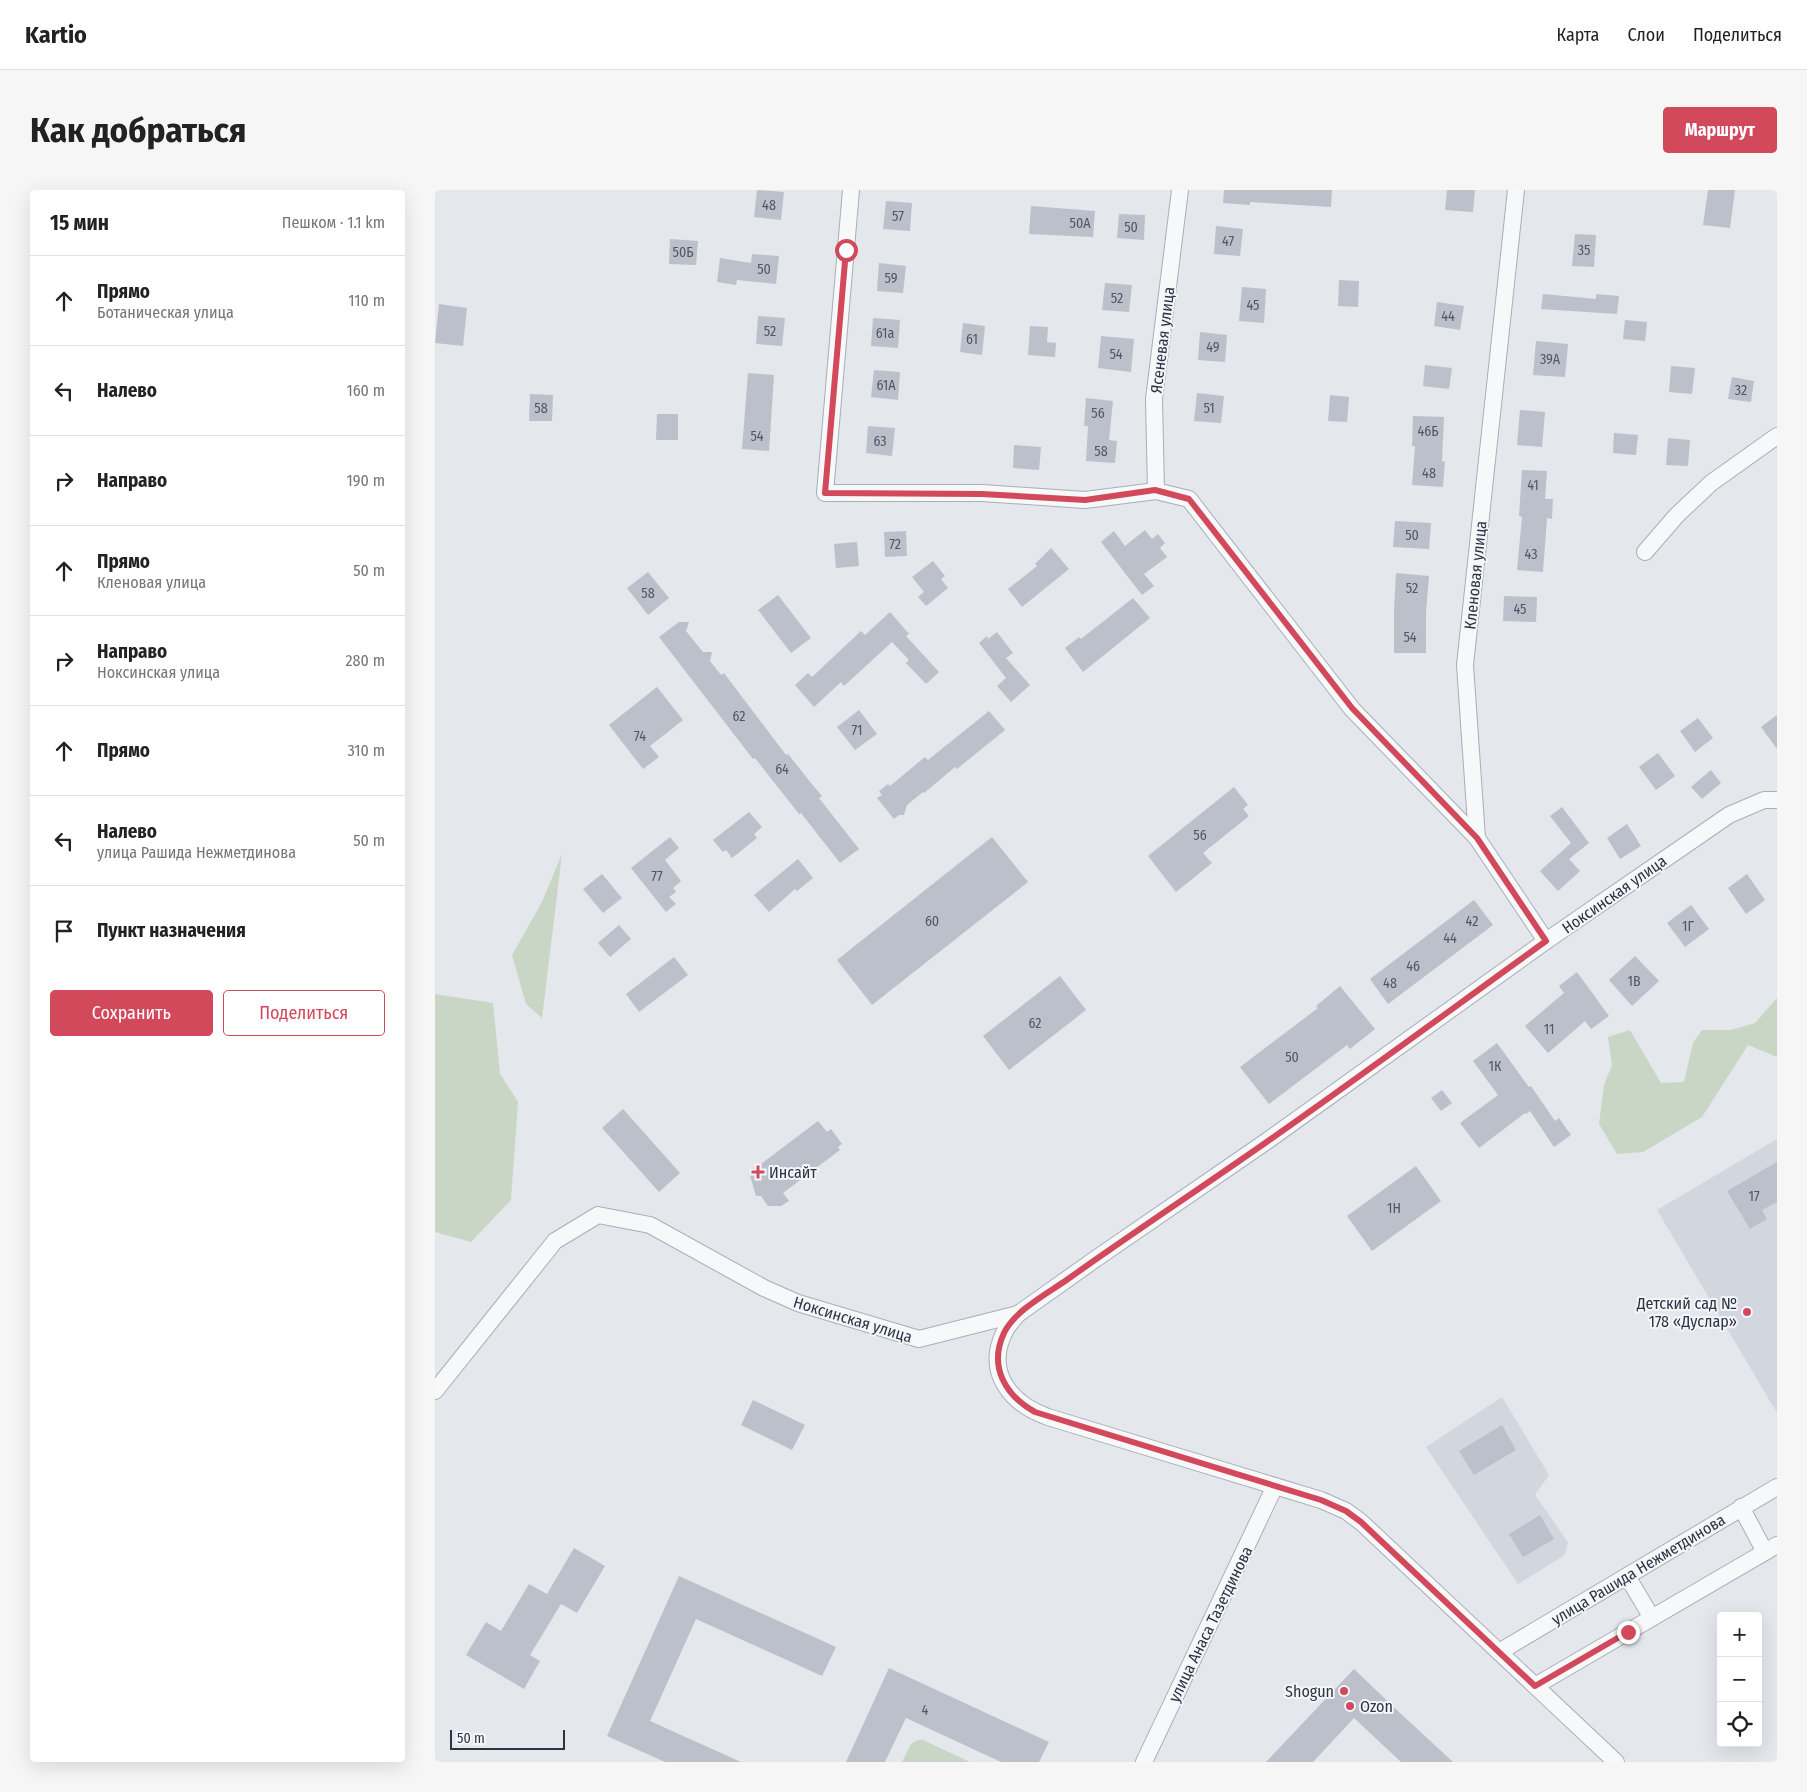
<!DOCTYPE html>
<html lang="ru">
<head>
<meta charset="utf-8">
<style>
	:root { --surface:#fff; --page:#f6f6f6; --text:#222; --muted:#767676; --line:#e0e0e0; --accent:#d1495b }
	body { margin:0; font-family:"Fira Sans Condensed",sans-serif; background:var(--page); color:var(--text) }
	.controls { position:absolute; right:15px; bottom:15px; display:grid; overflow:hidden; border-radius:5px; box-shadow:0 5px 20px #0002 }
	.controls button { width:45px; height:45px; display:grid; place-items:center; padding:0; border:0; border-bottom:1px solid var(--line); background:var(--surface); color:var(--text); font:25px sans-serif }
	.scale { position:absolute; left:15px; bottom:12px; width:115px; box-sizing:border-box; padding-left:5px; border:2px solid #2b3445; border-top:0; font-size:14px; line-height:18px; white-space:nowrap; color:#2b3445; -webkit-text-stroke:4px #f4f6f9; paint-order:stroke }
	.stop { position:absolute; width:15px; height:15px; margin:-11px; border:4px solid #d1495b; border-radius:50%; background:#fff }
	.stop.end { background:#d1495b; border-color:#fff; box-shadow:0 1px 5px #0008 }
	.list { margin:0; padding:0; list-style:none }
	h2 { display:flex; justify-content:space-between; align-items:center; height:65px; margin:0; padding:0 20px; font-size:21px }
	h2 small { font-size:16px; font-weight:400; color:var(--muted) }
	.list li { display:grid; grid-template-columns:32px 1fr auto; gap:15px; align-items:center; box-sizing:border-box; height:90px; padding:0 20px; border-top:1px solid var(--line) }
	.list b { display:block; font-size:19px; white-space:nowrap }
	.list p { margin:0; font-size:16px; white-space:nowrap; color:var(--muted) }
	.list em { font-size:16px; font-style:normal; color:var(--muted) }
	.actions { display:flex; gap:10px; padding:15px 20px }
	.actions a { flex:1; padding:11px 0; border:1px solid var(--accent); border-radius:5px; text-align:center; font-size:18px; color:var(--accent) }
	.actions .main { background:var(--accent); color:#fff }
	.icon { flex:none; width:28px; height:28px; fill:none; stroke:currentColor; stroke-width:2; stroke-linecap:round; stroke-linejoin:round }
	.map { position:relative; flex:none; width:1342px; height:1572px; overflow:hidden; border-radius:5px }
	header { display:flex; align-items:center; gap:30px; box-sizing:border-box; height:70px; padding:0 25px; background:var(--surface); border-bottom:1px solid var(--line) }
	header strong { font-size:24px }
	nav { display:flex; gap:28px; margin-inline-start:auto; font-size:18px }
	.intro { display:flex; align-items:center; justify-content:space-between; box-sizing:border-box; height:120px; padding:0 30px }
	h1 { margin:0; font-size:35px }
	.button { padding:12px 22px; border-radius:5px; background:var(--accent); color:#fff; font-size:18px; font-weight:700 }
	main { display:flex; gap:30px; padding:0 30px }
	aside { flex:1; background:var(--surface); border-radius:5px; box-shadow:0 5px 20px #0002 }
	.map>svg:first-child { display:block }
	.built { fill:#d2d6de }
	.green { fill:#c9d6c5 }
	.building { fill:#bbc0ca }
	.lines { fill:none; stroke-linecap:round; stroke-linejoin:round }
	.minor-casing { stroke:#a9aeb7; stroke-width:18 }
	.minor { stroke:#f7f8fa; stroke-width:16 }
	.route { stroke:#d1495b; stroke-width:6 }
	.poi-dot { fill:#d1495b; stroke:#f4f6f9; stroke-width:2 }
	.labels { text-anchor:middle; stroke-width:4; stroke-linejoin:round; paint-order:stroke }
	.number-label { font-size:14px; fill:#4f5766 }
	.street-label { font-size:16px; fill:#2b3445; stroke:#f4f6f9 }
	.poi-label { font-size:16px; fill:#2b3445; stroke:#f4f6f9; text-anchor:start }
</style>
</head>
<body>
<header>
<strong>Kartio</strong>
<nav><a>Карта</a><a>Слои</a><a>Поделиться</a></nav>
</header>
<div class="intro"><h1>Как добраться</h1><a class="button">Маршрут</a></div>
<main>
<aside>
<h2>15 мин<small>Пешком · 1.1 km</small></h2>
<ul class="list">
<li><svg class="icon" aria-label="ahead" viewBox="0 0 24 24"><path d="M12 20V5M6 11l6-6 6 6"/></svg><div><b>Прямо</b><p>Ботаническая улица</p></div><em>110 m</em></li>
<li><svg class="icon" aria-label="left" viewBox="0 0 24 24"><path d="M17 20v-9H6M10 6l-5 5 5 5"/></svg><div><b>Налево</b></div><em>160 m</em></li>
<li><svg class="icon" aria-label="right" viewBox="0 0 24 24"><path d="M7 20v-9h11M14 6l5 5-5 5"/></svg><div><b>Направо</b></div><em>190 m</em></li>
<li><svg class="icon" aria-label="ahead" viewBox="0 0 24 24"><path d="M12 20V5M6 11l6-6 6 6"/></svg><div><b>Прямо</b><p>Кленовая улица</p></div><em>50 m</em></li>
<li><svg class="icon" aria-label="right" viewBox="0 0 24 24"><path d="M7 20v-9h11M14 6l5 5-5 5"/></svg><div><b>Направо</b><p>Ноксинская улица</p></div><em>280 m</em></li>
<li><svg class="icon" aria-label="ahead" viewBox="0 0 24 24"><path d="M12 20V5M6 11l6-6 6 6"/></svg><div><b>Прямо</b></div><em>310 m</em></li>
<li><svg class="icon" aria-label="left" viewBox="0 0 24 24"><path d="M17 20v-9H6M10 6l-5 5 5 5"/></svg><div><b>Налево</b><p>улица Рашида Нежметдинова</p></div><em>50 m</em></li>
<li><svg class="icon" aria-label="arrive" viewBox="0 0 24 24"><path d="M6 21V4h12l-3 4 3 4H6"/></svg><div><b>Пункт назначения</b></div></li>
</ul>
<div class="actions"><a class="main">Сохранить</a><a>Поделиться</a></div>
</aside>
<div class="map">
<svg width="1342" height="1572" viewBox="0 0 1342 1572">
	<rect width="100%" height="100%" fill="#e4e7ec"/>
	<g class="built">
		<polygon points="1342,949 1342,1223 1222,1020"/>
		<polygon points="1067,1207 1114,1285 1100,1305 1133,1352 1130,1365 1083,1394 991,1257"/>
	</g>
	<g class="green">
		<polygon points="127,664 107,828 91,814 77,765 107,712"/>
		<polygon points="0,804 58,813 65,884 83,912 76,1010 36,1052 0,1042"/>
		<polygon points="1342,808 1342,867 1313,855 1267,927 1208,962 1182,964 1164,934 1169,895 1177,875 1173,847 1195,840 1226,893 1249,892 1258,853 1267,840 1296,840 1320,833"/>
		<polygon points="483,1550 488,1550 535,1572 467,1572 476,1554"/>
	</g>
	<g class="building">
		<polygon points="322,0 349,2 346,30 319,27"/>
		<polygon points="789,0 897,0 896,17 815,12 815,15 788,13"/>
		<polygon points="1012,0 1040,0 1038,22 1010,20"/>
		<polygon points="1273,0 1300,0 1295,38 1268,35"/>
		<polygon points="451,11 477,13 475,41 448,39"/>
		<polygon points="596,16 660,21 658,47 594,44"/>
		<polygon points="684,24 710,25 709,50 682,48"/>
		<polygon points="781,36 808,39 805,66 779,64"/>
		<polygon points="1140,44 1161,45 1159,77 1137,76"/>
		<polygon points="235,49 263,51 261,75 234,74"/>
		<polygon points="317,64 344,66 341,94 302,90 301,95 282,92 285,68 316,73"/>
		<polygon points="444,73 471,76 468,103 442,101"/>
		<polygon points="904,90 924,91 923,117 903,116"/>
		<polygon points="670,93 697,95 694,122 667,120"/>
		<polygon points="807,97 831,99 829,133 804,131"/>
		<polygon points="1108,104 1161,109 1161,104 1184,106 1182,124 1106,119"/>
		<polygon points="1002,112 1029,116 1025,140 999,136"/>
		<polygon points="4,114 32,118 28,156 0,153"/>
		<polygon points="323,126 350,128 347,156 321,154"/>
		<polygon points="438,128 465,130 463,158 436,156"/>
		<polygon points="1190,130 1212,132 1210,151 1188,149"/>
		<polygon points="528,133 550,136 547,165 525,162"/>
		<polygon points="595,136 613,137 612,152 621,153 620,167 593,165"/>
		<polygon points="765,142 792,145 790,172 763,170"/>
		<polygon points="666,146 699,149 696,182 663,178"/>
		<polygon points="1101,151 1133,154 1130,187 1098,185"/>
		<polygon points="990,175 1017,178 1014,199 988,196"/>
		<polygon points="1236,176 1260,178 1257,204 1234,202"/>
		<polygon points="439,180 465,182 463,210 436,207"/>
		<polygon points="313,183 339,185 334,261 307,259"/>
		<polygon points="1297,187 1319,191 1316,212 1293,209"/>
		<polygon points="762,203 789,206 786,233 759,231"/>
		<polygon points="95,204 118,205 117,231 94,231"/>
		<polygon points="895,205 914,207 912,232 893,231"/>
		<polygon points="651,208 678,211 674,250 682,251 680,273 651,271 653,236 649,236"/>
		<polygon points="1085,220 1110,222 1107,257 1082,255"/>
		<polygon points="222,224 243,224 243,250 221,250"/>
		<polygon points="978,226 1009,227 1007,271 1010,272 1008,297 977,295 980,256 977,256"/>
		<polygon points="433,236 460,238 457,266 431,263"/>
		<polygon points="1179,243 1203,245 1201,265 1178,263"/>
		<polygon points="1233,248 1255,250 1253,276 1231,275"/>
		<polygon points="579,255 606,257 604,280 578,278"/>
		<polygon points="1087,280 1112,281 1110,309 1118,309 1117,329 1112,328 1108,382 1082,380 1087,327 1084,326"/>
		<polygon points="960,331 996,333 994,359 958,357"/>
		<polygon points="710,340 717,349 723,344 730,353 725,358 732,367 709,384 719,396 707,405 666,352 679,341 690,356"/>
		<polygon points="471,341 472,366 450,367 449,342"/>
		<polygon points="422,352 424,376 401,378 399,354"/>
		<polygon points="616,358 634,379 587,417 573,399 602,376 600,374"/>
		<polygon points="498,371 510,386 506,389 513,398 491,416 483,407 489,402 477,387"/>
		<polygon points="213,382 234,408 213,425 192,398"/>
		<polygon points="961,383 994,386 991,422 991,463 959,463 959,419"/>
		<polygon points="343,405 376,448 356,463 323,420"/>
		<polygon points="1069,406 1102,407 1101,432 1068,431"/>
		<polygon points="698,408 715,428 648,482 630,458 644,447 646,449"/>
		<polygon points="455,422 474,444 471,446 504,482 491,494 471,473 474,470 457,452 409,496 406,492 379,517 360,495 373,483 377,487 426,441 430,445"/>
		<polygon points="244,432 254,432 251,441 268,462 277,462 275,471 286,485 289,483 351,565 353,564 376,593 387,606 384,608 424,659 405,673 366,623 364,624 320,568 318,569 224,447"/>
		<polygon points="562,442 578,463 571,468 595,495 576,512 562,496 571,488 544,453 552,446 553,449"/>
		<polygon points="222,497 248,530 215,556 224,567 208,579 174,535"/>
		<polygon points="424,520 442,544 420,560 402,537"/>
		<polygon points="554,521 570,540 522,579 520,577 489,603 488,602 472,615 469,625 464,625 459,629 442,608 447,605 444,601 453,594 455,596 490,567 493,570"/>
		<polygon points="1342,525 1342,559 1326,537"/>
		<polygon points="1263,528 1278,548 1260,562 1245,541"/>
		<polygon points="1223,563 1240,586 1221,600 1204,577"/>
		<polygon points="1276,580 1286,593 1267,609 1256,597"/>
		<polygon points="799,597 813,615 808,619 814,626 768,663 777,673 741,702 713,666"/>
		<polygon points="1127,617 1154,653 1134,669 1145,681 1123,701 1105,681 1136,653 1115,626"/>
		<polygon points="314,622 327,637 319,644 322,648 297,668 291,660 288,662 278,650"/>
		<polygon points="1192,634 1206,656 1185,669 1172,648"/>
		<polygon points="235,647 244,658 230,670 246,691 238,698 241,702 234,707 241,714 231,722 196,678"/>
		<polygon points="557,647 593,692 437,815 402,770"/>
		<polygon points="363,669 378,688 362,701 360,699 334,722 319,705"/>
		<polygon points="167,684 187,708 168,723 148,699"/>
		<polygon points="1312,684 1330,710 1311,724 1293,698"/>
		<polygon points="1039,710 1058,735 953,814 935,789"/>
		<polygon points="1256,715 1274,739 1250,757 1232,733"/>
		<polygon points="184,735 196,749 175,767 163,753"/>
		<polygon points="1200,766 1224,791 1197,816 1174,790"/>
		<polygon points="239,767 253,785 204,822 191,804"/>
		<polygon points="1142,782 1174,826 1156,839 1150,831 1113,863 1090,836 1129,803 1124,796"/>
		<polygon points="625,786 651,820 574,880 548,846"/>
		<polygon points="905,796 940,839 915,859 912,855 834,914 805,877 883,818 881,816"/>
		<polygon points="1062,853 1094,897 1096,896 1120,931 1124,928 1136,945 1119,957 1095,921 1091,924 1090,923 1044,958 1025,933 1063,905 1038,871"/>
		<polygon points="1007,900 1017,913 1006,921 996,908"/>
		<polygon points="188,919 245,983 224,1002 167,938"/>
		<polygon points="383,931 392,942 396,939 407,954 403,957 405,960 348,1003 354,1011 346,1016 333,1016 326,1006 321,1006 314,982 325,973 326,974"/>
		<polygon points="1342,972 1342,1012 1327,1020 1332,1029 1315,1039 1292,1001"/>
		<polygon points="981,976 1006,1011 937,1061 912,1026"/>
		<polygon points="318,1210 370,1235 357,1260 306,1235"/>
		<polygon points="1067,1235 1081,1260 1039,1285 1024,1261"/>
		<polygon points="1105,1325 1119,1349 1088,1367 1074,1344"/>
		<polygon points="139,1358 170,1376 142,1423 126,1414 95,1465 105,1471 89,1499 31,1465 51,1432 66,1441 94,1394 112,1404"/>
		<polygon points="244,1386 401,1457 387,1486 261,1429 215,1531 306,1572 230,1572 172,1546"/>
		<polygon points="454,1478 614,1552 604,1572 566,1572 471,1528 450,1572 411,1572"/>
		<polygon points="919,1479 965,1523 1018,1572 966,1572 919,1528 878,1572 831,1572"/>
	</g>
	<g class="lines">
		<g class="minor-casing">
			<g id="minor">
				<polyline points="416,0 390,303 547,303 650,310 721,301 754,309 917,519 1042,648"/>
				<polyline points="1081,0 1030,475 1042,648 1111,751"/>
				<polyline points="721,301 719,209 745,0"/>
				<polyline points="1210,362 1242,325 1276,293 1342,246"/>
				<path d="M583 1124C578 1130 572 1136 569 1143 550 1183 576 1214 613 1227L886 1310 911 1321 926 1332 1181 1572"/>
				<polyline points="0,1201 120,1051 163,1025 215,1035 329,1098 363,1113 484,1149 583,1124 659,1070 832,951 1111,751 1294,625 1329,610 1342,610"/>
				<polyline points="1306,1317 1330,1362"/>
				<polyline points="1192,1386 1217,1428"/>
				<polyline points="1064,1462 1342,1297"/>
				<polyline points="1100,1496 1342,1355"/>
				<polyline points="709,1572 840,1296"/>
			</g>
		</g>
		<use href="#minor" class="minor"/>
	</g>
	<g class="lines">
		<path class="route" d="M411 60 390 303 547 304 650 310 720 300 754 309 917 518 1042 648 1111 751C1018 818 926 886 833 951 766 998 699 1042 633 1089 613 1103 579 1121 569 1143 553 1177 571 1206 600 1222L886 1310 911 1321 926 1332 1100 1496 1193 1442"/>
	</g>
	<g class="poi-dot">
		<path d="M320.5 974.5h5v5h5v5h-5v5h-5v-5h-5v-5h5z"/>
		<circle cx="1312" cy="1122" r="5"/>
		<circle cx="909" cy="1501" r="5"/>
		<circle cx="915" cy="1516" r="5"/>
	</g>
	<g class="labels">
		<g class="number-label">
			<text x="334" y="20">48</text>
			<text x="463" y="31">57</text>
			<text x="645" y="38">50А</text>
			<text x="696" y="42">50</text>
			<text x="793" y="56">47</text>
			<text x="1149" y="65">35</text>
			<text x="248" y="67">50Б</text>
			<text x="329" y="84">50</text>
			<text x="456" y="93">59</text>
			<text x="682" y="113">52</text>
			<text x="818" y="120">45</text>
			<text x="1013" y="131">44</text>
			<text x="335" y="146">52</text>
			<text x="450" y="148">61а</text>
			<text x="537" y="154">61</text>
			<text x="778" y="162">49</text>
			<text x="681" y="169">54</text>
			<text x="1115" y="174">39А</text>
			<text x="451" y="200">61А</text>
			<text x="1306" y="205">32</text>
			<text x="106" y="223">58</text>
			<text x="774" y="223">51</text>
			<text x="663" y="228">56</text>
			<text x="993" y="246">46Б</text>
			<text x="322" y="251">54</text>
			<text x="445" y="256">63</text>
			<text x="666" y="266">58</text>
			<text x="994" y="288">48</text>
			<text x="1098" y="300">41</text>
			<text x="977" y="350">50</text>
			<text x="460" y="359">72</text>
			<text x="1096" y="369">43</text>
			<text x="977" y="403">52</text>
			<text x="213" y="408">58</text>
			<text x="1085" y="424">45</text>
			<text x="975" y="452">54</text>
			<text x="304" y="531">62</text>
			<text x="422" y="545">71</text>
			<text x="205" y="551">74</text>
			<text x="347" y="584">64</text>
			<text x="765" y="650">56</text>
			<text x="222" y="691">77</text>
			<text x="497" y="736">60</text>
			<text x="1037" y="736">42</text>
			<text x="1253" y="741">1Г</text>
			<text x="1015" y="753">44</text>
			<text x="978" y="781">46</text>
			<text x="1199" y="796">1В</text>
			<text x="955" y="798">48</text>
			<text x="600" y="838">62</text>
			<text x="1114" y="844">11</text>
			<text x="857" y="872">50</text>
			<text x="1060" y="881">1К</text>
			<text x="1319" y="1011">17</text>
			<text x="959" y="1023">1Н</text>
			<text x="490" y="1525">4</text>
		</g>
		<g class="street-label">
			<text transform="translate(727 150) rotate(-83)" y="6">Ясеневая улица</text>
			<text transform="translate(1040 385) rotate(-84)" y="6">Кленовая улица</text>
			<text transform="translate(1179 704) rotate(-35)" y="6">Ноксинская улица</text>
			<text transform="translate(418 1129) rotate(17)" y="6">Ноксинская улица</text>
			<text transform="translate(1203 1379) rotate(-31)" y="6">улица Рашида Нежметдинова</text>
			<text transform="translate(775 1434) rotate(-64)" y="6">улица Анаса Тазетдинова</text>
		</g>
		<g class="poi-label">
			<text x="334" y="988">Инсайт</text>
			<text x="1302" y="1119" text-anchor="end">Детский сад №<tspan x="1302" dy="18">178 «Дуслар»</tspan></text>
			<text x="899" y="1507" text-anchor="end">Shogun</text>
			<text x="925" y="1522">Ozon</text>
		</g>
	</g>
</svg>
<div class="controls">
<button>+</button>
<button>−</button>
<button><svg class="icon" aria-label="locate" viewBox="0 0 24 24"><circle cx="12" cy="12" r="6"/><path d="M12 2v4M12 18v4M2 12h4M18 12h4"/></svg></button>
</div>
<div class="scale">50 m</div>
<div class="stop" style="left:411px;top:60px"></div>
<div class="stop end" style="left:1193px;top:1442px"></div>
</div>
</main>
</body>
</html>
